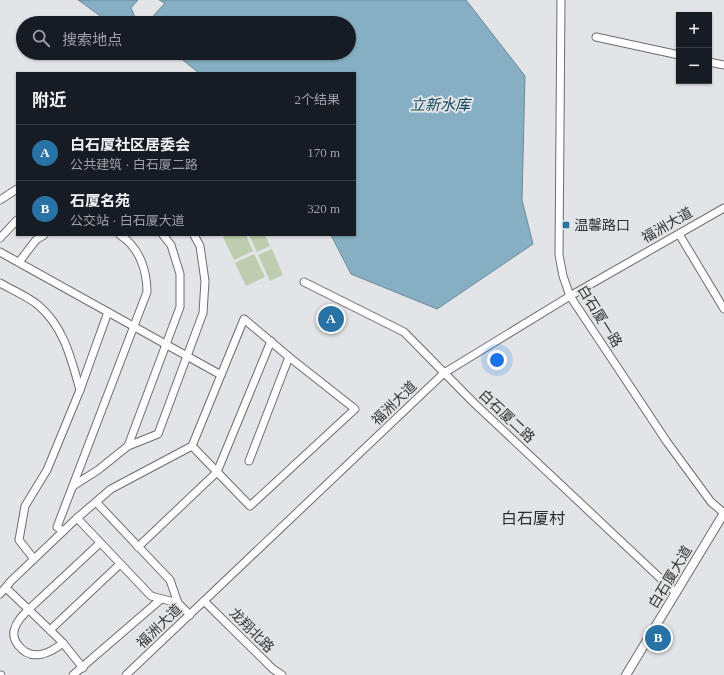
<!DOCTYPE html>
<html lang="zh">
<head>
<meta charset="utf-8">
<style>
	:root { --surface:#171b24; --page:#20242c; --text:#f1f3f6; --muted:#9ea1a6; --line:#363941; --accent:#2872a5 }
	body { margin:0; font-family:"Times New Roman","Noto Sans SC",serif; background:var(--page); color:var(--text) }
	.controls { position:absolute; right:12px; top:12px; display:grid; overflow:hidden; border-radius:0px; box-shadow:0 1px 3px #0004 }
	.controls button { width:36px; height:36px; display:grid; place-items:center; padding:0; border:0; border-bottom:1px solid var(--line); background:var(--surface); color:var(--text); font:20px sans-serif }
	.you { position:absolute; left:497px; top:360px; width:14px; height:14px; margin:-10px; border:3px solid #fff; border-radius:50%; background:#1a73e8; box-shadow:0 0 0 6px #1a73e833 }
	.badge { display:grid; place-items:center; width:26px; height:26px; border-radius:50%; background:var(--accent); color:#fff; font-size:13px; font-weight:700 }
	.pin { position:absolute; translate:-50% -50%; border:2px solid #fff; box-shadow:0 1px 4px #0006 }
	.list { margin:0; padding:0; list-style:none }
	h2 { display:flex; justify-content:space-between; align-items:center; height:52px; margin:0; padding:0 16px; font-size:17px }
	h2 small { font-size:13px; font-weight:400; color:var(--muted) }
	.list li { display:grid; grid-template-columns:26px 1fr auto; gap:12px; align-items:center; box-sizing:border-box; height:56px; padding:0 16px; border-top:1px solid var(--line) }
	.list b { display:block; font-size:15px; white-space:nowrap }
	.list p { margin:0; font-size:13px; white-space:nowrap; color:var(--muted) }
	.list em { font-size:13px; font-style:normal; color:var(--muted) }
	.icon { flex:none; width:22px; height:22px; fill:none; stroke:currentColor; stroke-width:2; stroke-linecap:round; stroke-linejoin:round }
	.map { position:relative; flex:none; width:724px; height:675px; overflow:hidden }
	.search { position:absolute; background:var(--surface); box-shadow:0 1px 3px #0004; left:16px; top:16px; width:340px; height:44px; display:flex; align-items:center; gap:10px; box-sizing:border-box; padding:0 14px; border-radius:22px; color:var(--muted); font-size:15px }
	.panel { position:absolute; background:var(--surface); box-shadow:0 1px 3px #0004; left:16px; top:72px; width:340px; height:164px; border-radius:0px }
	.map>svg:first-child { display:block }
	.green { fill:#beccaf }
	.water { fill:#87afc3; stroke:#6d8998 }
	.lines { fill:none; stroke-linecap:round; stroke-linejoin:round }
	.minor-casing { stroke:#6d6d70; stroke-width:9 }
	.major-casing { stroke:#6d6d70; stroke-width:10 }
	.minor { stroke:#fff; stroke-width:7 }
	.major { stroke:#fff; stroke-width:8 }
	.poi-dot { fill:#2872a5; stroke:#e3e4e7; stroke-width:1.5 }
	.labels { text-anchor:middle; stroke-width:4; stroke-linejoin:round; paint-order:stroke }
	.poi-label { font-size:14px; fill:#303132; stroke:#e3e4e7; text-anchor:start }
	.street-label { font-size:14px; fill:#303132; stroke:#e3e4e7 }
	.water-label { font-size:15px; font-style:italic; fill:#0f465c; stroke:#e3e4e7 }
	.quarter-label { font-size:16px; fill:#2b2c2e; stroke:#e3e4e7 }
</style>
</head>
<body>
<div class="map">
<svg width="724" height="675" viewBox="0 0 724 675">
	<rect width="100%" height="100%" fill="#e3e4e7"/>
	<g class="green">
		<polygon points="227,235 246,235 253,251 234,260 223,237"/>
		<polygon points="249,235 265,235 270,246 257,252"/>
		<polygon points="272,249 283,275 270,281 258,255"/>
		<polygon points="254,254 265,277 246,286 235,263"/>
	</g>
	<g class="water">
		<path d="M78 0H138L131 8 135 17C112 31 98 13 78 0Z"/>
		<polygon points="159,0 466,0 525,76 522,200 533,244 437,309 351,274 331,235 355,235 355,73 199,73 174,53 349,53 349,23 147,23 165,3"/>
	</g>
	<g class="lines">
		<g class="minor-casing">
			<g id="minor">
				<polyline points="561,0 559,255 563,276 570,296 667,442 711,502 724,513"/>
				<polyline points="596,37 679,55"/>
				<polyline points="709,62 724,65"/>
				<polyline points="0,200 17,189"/>
				<polyline points="679,234 724,309"/>
				<polyline points="0,238 17,220"/>
				<polyline points="0,252 221,375 192,446 250,506 355,409 289,357 249,461"/>
				<polyline points="19,262 36,240 44,235"/>
				<polyline points="304,282 404,332 473,402 676,593"/>
				<path d="M0 283C12 290 27 296 38 305 64 327 71 358 80 390"/>
				<polyline points="221,375 244,319 289,357"/>
				<polyline points="128,446 180,307 180,274 171,245 163,235"/>
				<polyline points="73,486 98,470 128,446 158,434 203,313 205,281 200,246 194,235"/>
				<polyline points="96,502 170,580 178,603"/>
				<polyline points="77,518 151,596 178,603 190,615"/>
				<path d="M63 531 57 527 147 292C147 270 139 247 120 235"/>
				<polyline points="138,547 217,472 271,341"/>
				<polyline points="34,559 19,540 25,506 47,470 80,390 108,312"/>
				<path d="M6 588C25 606 44 624 63 643 49 654 31 662 18 645 15 641 13 636 14 631 16 622 22 616 28 610L100 543"/>
				<polyline points="0,594 11,581 77,518 111,489 192,446"/>
				<polyline points="204,601 273,669 282,675"/>
				<polyline points="50,630 120,564"/>
				<polyline points="63,643 83,668"/>
				<polyline points="0,675 1,675"/>
				<polyline points="73,675 160,600"/>
				<polyline points="126,675 444,373 570,296 724,208"/>
			</g>
		</g>
		<g class="major-casing">
			<polyline id="major" points="626,675 724,513"/>
		</g>
		<use href="#minor" class="minor"/>
		<use href="#major" class="major"/>
	</g>
	<rect class="poi-dot" x="562" y="221" width="8" height="8" rx="2"/>
	<g class="labels">
		<g class="poi-label">
			<text x="574" y="230">温馨路口</text>
		</g>
		<g class="street-label">
			<text transform="translate(667 225) rotate(-30)" y="5">福洲大道</text>
			<text transform="translate(600 316) rotate(58)" y="5">白石厦一路</text>
			<text transform="translate(394 403) rotate(-44)" y="5">福洲大道</text>
			<text transform="translate(507 416) rotate(43)" y="5">白石厦二路</text>
			<text transform="translate(670 577) rotate(-59)" y="5">白石厦大道</text>
			<text transform="translate(159 626) rotate(-44)" y="5">福洲大道</text>
			<text transform="translate(252 630) rotate(45)" y="5">龙翔北路</text>
		</g>
		<g class="water-label">
			<text x="440" y="110">立新水库</text>
		</g>
		<g class="quarter-label">
			<text x="533" y="524">白石厦村</text>
		</g>
	</g>
</svg>
<div class="controls">
<button>+</button>
<button>−</button>
</div>
<div class="you"></div>
<div class="pin badge" style="left:331px;top:319px">A</div>
<div class="pin badge" style="left:658px;top:638px">B</div>
<div class="search"><svg class="icon" aria-label="search" viewBox="0 0 24 24"><circle cx="10" cy="10" r="6"/><path d="M15 15l6 6"/></svg>搜索地点</div>
<section class="panel">
<h2>附近<small>2个结果</small></h2>
<ul class="list">
<li><span class="badge">A</span><div><b>白石厦社区居委会</b><p>公共建筑 · 白石厦二路</p></div><em>170 m</em></li>
<li><span class="badge">B</span><div><b>石厦名苑</b><p>公交站 · 白石厦大道</p></div><em>320 m</em></li>
</ul>
</section>
</div>
</body>
</html>
